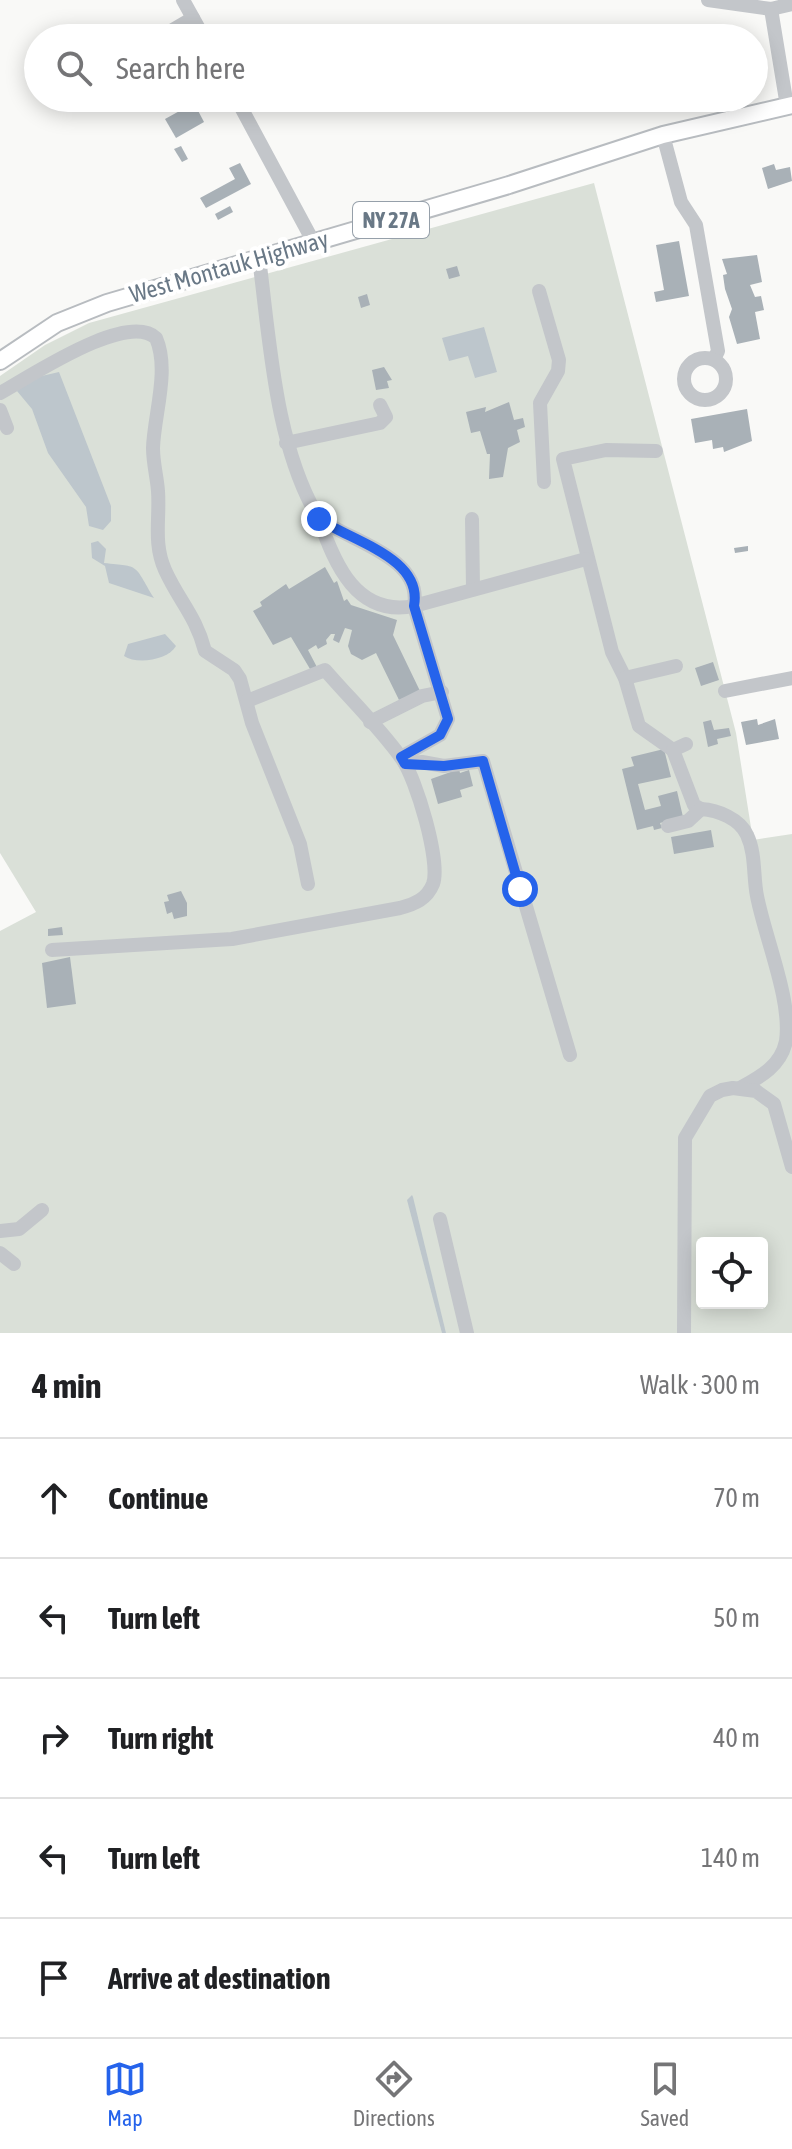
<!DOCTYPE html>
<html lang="en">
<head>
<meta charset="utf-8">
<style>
	:root { --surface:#fff; --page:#f6f6f6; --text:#202124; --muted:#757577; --line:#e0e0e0; --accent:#2563eb }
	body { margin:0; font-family:"Asap Condensed",sans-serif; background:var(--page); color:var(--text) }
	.controls { position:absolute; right:24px; bottom:24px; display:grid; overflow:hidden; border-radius:8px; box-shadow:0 4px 20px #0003 }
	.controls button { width:72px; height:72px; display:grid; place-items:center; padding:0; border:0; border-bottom:2px solid var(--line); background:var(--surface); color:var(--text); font:40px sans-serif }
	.stop { position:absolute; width:24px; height:24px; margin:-18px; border:6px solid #2563eb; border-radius:50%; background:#fff }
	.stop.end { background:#2563eb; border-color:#fff; box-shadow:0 2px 8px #0008 }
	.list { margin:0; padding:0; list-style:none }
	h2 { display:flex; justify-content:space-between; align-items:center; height:104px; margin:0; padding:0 32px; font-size:34px }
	h2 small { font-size:26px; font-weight:400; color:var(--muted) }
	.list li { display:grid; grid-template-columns:52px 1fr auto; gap:24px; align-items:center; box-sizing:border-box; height:120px; padding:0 32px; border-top:2px solid var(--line) }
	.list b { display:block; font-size:30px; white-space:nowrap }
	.list em { font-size:26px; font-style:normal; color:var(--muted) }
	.icon { flex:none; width:44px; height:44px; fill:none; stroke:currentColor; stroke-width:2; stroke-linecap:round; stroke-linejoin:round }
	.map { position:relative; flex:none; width:792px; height:1333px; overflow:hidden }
	.search { position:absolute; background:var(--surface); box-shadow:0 4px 20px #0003; left:24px; right:24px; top:24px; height:88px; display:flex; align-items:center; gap:20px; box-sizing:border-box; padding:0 28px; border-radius:44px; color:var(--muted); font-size:30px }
	.sheet { height:704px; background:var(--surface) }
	nav { display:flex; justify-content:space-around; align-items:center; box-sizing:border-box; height:112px; border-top:2px solid var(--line); background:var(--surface); font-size:22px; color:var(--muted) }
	nav a { display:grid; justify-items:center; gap:4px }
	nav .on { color:var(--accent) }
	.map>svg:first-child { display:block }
	.green { fill:#dae0d8; fill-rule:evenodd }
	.water { fill:#bdc6cc }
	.building { fill:#a9b1b7 }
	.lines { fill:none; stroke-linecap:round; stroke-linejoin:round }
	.major-casing { stroke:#b8bcc0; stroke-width:20 }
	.minor { stroke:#c3c6ca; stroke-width:14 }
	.major { stroke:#fff; stroke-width:16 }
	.route { stroke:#2563eb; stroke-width:10 }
	.labels { text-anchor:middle; stroke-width:8; stroke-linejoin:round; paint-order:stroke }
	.shield { fill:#fff; stroke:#96a0aa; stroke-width:2 }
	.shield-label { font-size:22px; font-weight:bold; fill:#697886 }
	.street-label { font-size:24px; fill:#697886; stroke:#fff }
</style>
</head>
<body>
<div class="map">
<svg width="792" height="1333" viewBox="0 0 792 1333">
	<rect width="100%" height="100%" fill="#f9f9f7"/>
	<path class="green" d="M594 183 736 733 753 840 792 834V1333H0V931L36 912 0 853V376L45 345 89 323ZM702 1243H762V1303H702Z"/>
	<g class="water">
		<polygon points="484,327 497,372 475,378 468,356 449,361 442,338"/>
		<polygon points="59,372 111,506 111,521 103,530 89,526 86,507 48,453 32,409 17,391 33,378"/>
		<path d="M98 541 106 549 104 563C141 567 133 563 154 598L109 583 105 566 92 558 91 543Z"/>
		<path d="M165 634 176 646C168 660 137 665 124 656L128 644Z"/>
		<polygon points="412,1195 413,1197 446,1333 442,1333 407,1200"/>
	</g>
	<g class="building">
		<polygon points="150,28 153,34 144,38 141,32"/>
		<polygon points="194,103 204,122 176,138 165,119"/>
		<polygon points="181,146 188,159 182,162 174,149"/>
		<polygon points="240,163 251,184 206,208 200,198 235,179 229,168"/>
		<polygon points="774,164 776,170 790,167 792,181 768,189 762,168"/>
		<polygon points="230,206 233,212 218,220 215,214"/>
		<polygon points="679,241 689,296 656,302 654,292 664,290 656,245"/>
		<polygon points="757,255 762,282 750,285 755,297 761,296 764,310 755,312 760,339 737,344 729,317 732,309 725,289 723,275 727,274 722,259"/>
		<polygon points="457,266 460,276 449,279 446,269"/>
		<polygon points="367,294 370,305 361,308 358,297"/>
		<polygon points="384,367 392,380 387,381 389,388 376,390 372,370"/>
		<polygon points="509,402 514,420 523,418 525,427 517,430 520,442 508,448 503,477 489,479 490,454 487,454 480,431 471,433 466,412 486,407 485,412"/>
		<polygon points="747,409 752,441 724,452 723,447 713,449 712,440 695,443 691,419"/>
		<polygon points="748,546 748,551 735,553 734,548"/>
		<polygon points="325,567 334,583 337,581 344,601 347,599 351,605 397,620 393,635 420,691 399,700 376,653 362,660 351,654 348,646 352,630 345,628 339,643 333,640 335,634 331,634 326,640 327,644 318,649 316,645 308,650 319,671 313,674 291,637 273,645 253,611 262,606 260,602 286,584 289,589"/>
		<polygon points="713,662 719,680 701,686 695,668"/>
		<polygon points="757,719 758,725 775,719 779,739 746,745 741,722"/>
		<polygon points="711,720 714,730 729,728 731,736 717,739 718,744 708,747 703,722"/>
		<polygon points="664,749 671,777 638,784 645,810 661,806 658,796 677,791 683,817 660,823 662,828 654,830 653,826 637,830 622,769 634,766 631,757"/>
		<polygon points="459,769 460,773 469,770 473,786 460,790 462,797 438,804 431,779"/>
		<polygon points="711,830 714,847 674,854 671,837"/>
		<polygon points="181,891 187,903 187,916 174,919 172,912 167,914 164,902 169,901 167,895"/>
		<polygon points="62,927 63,935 48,936 48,929"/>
		<polygon points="70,957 76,1004 47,1008 42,963"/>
	</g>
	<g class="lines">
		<g class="major-casing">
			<polyline id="major" points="0,361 57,323 107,303 509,185 663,135 792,105"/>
		</g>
		<g class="minor">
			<polyline points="183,0 204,38"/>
			<polyline points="708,0 771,9 792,4"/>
			<polyline points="771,9 787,106"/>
			<polyline points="159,38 193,18"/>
			<polyline points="236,98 314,243"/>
			<polyline points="663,135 681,202 696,225 718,351 714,359"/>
			<path d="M259 258C270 342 275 446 319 519"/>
			<polyline points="539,291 559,360 558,371 540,403 544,482"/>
			<circle cx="705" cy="379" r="21"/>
			<path d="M0 393C31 376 127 311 156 338 170 370 154 415 153 448 153 463 157 477 158 491 160 519 153 543 165 570 179 601 196 616 205 651L234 670 240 679 252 723 300 844 308 884"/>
			<polyline points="0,410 7,428"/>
			<polyline points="286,443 380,423 386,417 380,405"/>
			<polyline points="656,451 606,450 563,459 612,652 625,678 639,726 673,750"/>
			<polyline points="472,519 473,588"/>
			<polyline points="625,678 676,666"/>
			<polyline points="725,691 792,678"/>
			<polyline points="370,722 422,696 442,692"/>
			<polyline points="686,744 673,750 694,805 701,809"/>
			<path d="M401 757 440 735 448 719 414 606C423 558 353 542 319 519 335 565 357 617 414 606L586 559"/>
			<polyline points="405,764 422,762 444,766 483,761 570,1055"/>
			<path d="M668 826 688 821 701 809C718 810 740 819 747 835 756 854 753 877 757 896 765 938 792 1000 786 1041 781 1066 760 1077 740 1088"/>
			<path d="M52 950 232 939 400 908C415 904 427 899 433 884 441 862 416 778 402 759 380 728 351 700 325 670L247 701"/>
			<polyline points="440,1219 467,1333"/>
			<polyline points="0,1231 19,1229 42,1210"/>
			<polyline points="0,1253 14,1264"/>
			<polyline points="684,1333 685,1138 710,1096 722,1090 733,1088 756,1091 774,1104 792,1167"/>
		</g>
		<use href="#major" class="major"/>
	</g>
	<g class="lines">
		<path class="route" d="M319 519C353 542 423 558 414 606L448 719 440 735 401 757 405 764 444 766 483 761 520 889"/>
	</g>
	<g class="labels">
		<rect class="shield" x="353" y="202" width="76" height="36" rx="6"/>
		<g class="shield-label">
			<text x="391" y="228">NY 27A</text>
		</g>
		<g class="street-label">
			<text transform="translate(229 267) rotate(-16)" y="8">West Montauk Highway</text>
		</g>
	</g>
</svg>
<div class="controls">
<button><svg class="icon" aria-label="locate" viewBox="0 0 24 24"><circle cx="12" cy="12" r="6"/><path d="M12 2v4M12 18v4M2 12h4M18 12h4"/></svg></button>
</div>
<div class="stop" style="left:520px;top:889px"></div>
<div class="stop end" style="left:319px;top:519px"></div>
<div class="search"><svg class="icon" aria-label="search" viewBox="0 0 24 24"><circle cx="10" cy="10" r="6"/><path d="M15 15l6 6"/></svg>Search here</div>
</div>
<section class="sheet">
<h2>4 min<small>Walk · 300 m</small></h2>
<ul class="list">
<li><svg class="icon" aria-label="ahead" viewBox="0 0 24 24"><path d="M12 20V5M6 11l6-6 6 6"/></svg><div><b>Continue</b></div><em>70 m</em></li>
<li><svg class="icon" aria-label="left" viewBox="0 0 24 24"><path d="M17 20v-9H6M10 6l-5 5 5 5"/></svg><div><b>Turn left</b></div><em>50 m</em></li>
<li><svg class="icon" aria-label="right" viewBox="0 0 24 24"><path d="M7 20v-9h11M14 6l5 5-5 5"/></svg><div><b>Turn right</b></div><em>40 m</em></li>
<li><svg class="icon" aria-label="left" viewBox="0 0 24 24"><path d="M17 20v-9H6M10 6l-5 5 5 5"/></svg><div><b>Turn left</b></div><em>140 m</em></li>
<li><svg class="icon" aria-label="arrive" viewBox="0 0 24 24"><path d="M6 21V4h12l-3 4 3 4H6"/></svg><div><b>Arrive at destination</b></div></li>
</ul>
</section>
<nav>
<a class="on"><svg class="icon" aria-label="map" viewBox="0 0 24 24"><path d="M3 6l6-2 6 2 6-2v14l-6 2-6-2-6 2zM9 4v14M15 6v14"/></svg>Map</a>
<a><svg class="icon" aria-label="directions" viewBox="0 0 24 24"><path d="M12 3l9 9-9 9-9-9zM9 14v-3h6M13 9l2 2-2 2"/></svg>Directions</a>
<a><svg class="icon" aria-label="saved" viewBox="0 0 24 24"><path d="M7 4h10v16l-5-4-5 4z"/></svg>Saved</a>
</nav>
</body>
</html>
